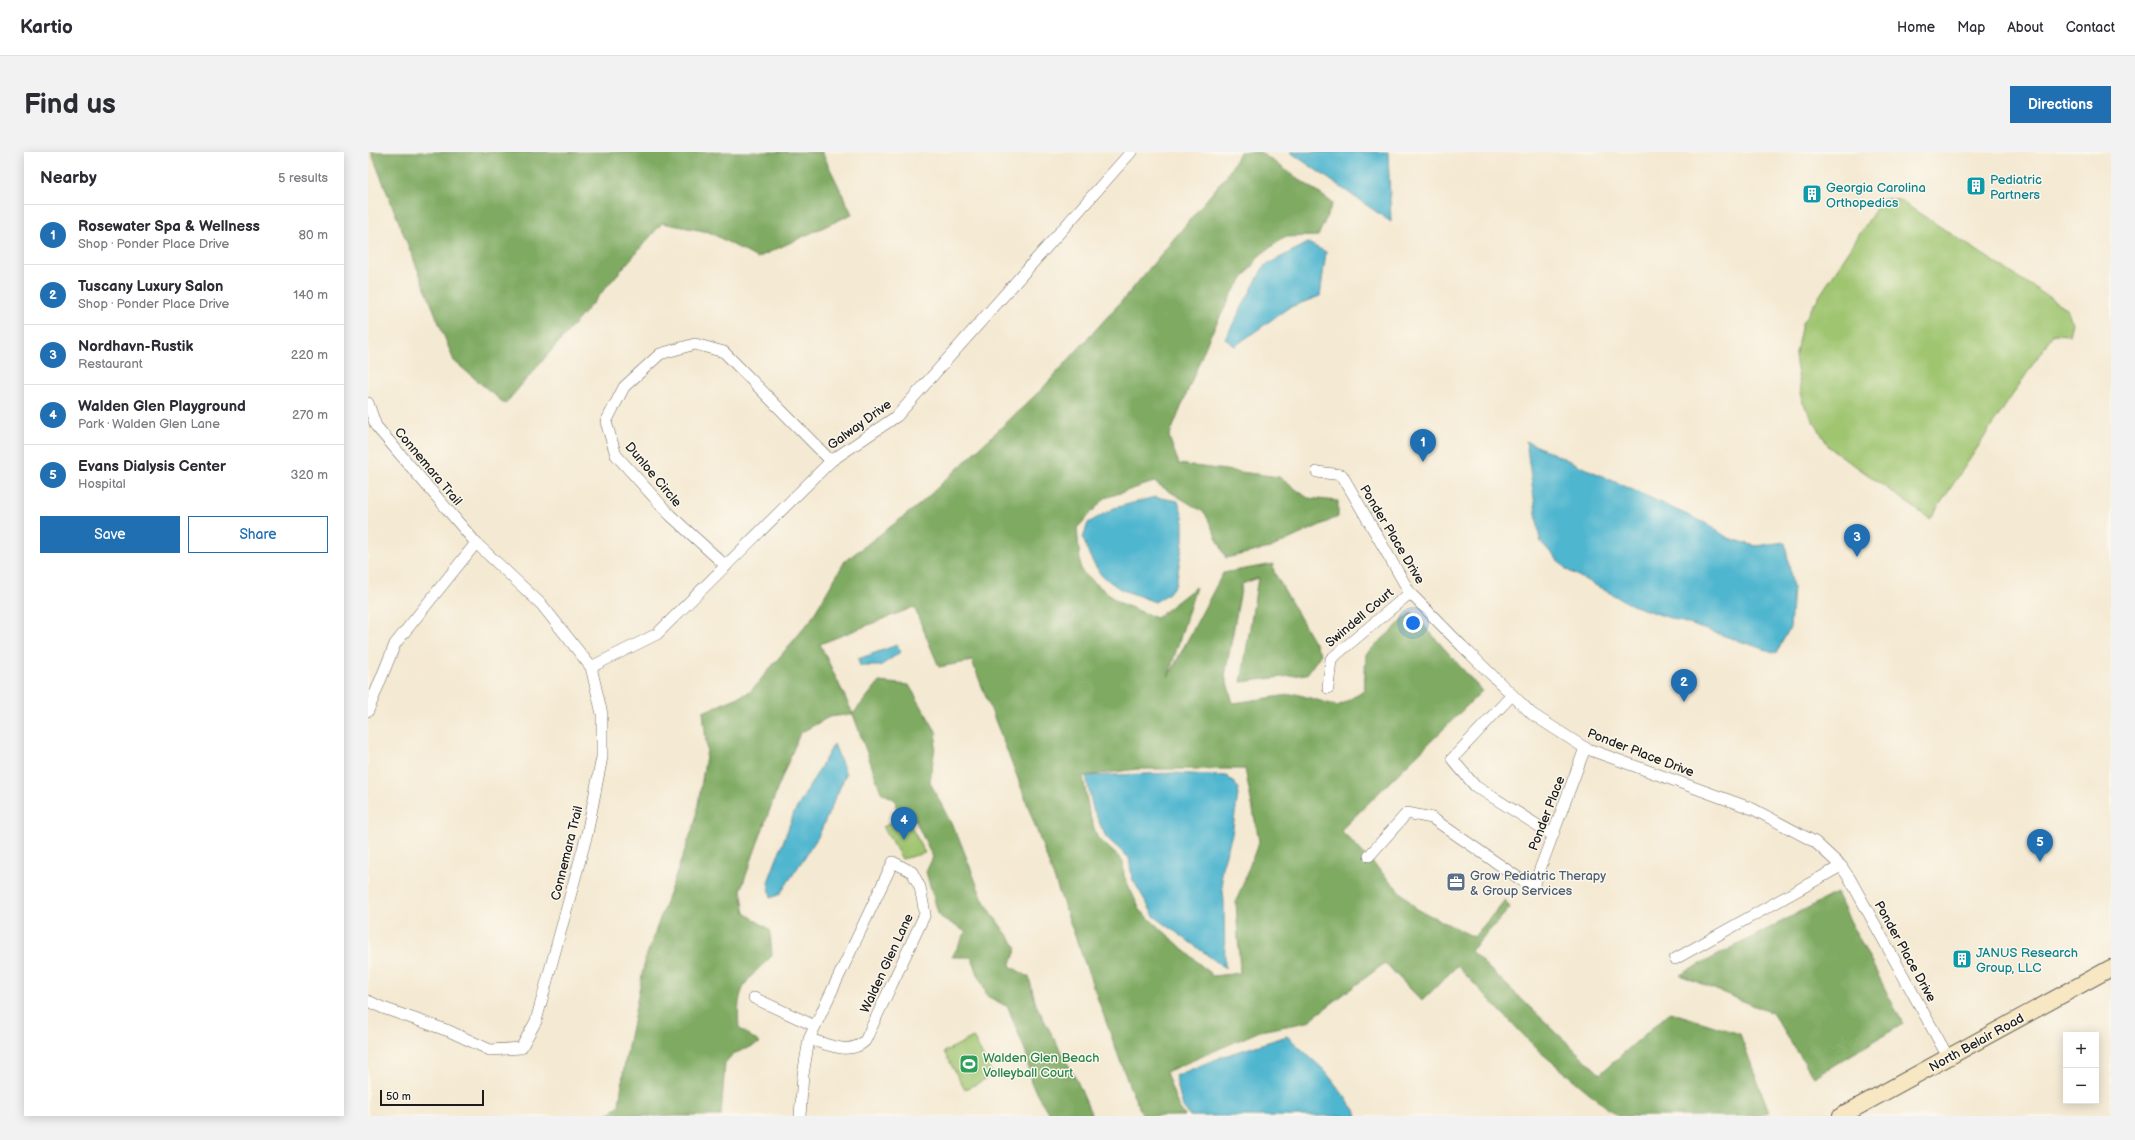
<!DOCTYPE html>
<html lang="en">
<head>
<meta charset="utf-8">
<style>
	:root { --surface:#fff; --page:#f2f2f3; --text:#2b2b33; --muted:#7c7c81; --line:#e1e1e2; --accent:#1f6fb2 }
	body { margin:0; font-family:"Balsamiq Sans",sans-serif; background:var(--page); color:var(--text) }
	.controls { position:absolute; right:12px; bottom:12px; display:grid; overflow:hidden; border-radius:0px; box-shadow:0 2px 10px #0003 }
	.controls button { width:36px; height:36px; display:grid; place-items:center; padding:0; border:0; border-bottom:1px solid var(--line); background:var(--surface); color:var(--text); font:20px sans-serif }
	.scale { position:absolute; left:12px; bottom:10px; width:104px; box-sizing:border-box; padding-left:4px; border:2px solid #1c1c1c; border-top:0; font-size:11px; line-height:14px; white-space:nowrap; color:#1c1c1c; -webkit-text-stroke:3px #fbf7ec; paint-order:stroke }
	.you { position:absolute; left:1045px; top:471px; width:14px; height:14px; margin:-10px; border:3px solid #fff; border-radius:50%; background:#1a73e8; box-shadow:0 0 0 6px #1a73e833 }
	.badge { display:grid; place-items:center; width:26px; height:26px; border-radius:50%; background:var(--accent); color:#fff; font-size:13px; font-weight:700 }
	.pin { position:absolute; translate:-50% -33px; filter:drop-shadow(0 1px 2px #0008) }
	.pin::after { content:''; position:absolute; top:21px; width:14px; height:12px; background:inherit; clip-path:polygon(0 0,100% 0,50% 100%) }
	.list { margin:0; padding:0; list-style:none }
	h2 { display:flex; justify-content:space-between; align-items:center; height:52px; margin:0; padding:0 16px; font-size:17px }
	h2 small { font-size:13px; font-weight:400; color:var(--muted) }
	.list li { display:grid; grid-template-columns:26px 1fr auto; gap:12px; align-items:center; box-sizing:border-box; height:60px; padding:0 16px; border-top:1px solid var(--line) }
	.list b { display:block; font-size:15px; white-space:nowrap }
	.list p { margin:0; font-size:13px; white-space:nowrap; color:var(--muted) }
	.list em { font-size:13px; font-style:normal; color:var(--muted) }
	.actions { display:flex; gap:8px; padding:12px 16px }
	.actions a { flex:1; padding:9px 0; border:1px solid var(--accent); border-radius:0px; text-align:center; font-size:14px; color:var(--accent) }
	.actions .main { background:var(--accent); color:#fff }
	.map { position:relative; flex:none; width:1743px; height:964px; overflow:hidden; border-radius:0px }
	header { display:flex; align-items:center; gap:24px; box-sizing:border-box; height:56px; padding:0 20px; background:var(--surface); border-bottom:1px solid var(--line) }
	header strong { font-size:19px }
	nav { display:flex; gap:22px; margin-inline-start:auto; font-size:14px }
	.intro { display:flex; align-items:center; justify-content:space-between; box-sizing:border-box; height:96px; padding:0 24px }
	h1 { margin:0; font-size:28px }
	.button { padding:10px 18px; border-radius:0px; background:var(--accent); color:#fff; font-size:14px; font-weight:700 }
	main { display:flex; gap:24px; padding:0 24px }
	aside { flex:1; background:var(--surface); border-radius:0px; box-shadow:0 2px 10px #0003 }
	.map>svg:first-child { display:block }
	.green { fill:#9fc56f; stroke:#5e7046 }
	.forest { fill:#7faa62; stroke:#4e633f; fill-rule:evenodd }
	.water { fill:#50b6cf; stroke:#366976 }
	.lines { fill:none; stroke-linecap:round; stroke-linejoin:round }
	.street-casing { stroke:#68645c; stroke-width:12 }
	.secondary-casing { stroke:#68645c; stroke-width:18 }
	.street { stroke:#fff; stroke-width:11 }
	.secondary { stroke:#f7e8c3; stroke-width:16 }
	.labels { text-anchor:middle; stroke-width:3; stroke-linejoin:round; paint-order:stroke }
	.culture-label { font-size:13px; fill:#0d838f; stroke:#fbf7ec; text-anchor:start }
	.street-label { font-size:13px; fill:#1c1c1c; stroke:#fbf7ec }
	.service-label { font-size:13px; fill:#4e5e75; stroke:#fbf7ec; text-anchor:start }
	.leisure-label { font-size:13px; fill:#27864d; stroke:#fbf7ec; text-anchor:start }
</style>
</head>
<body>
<header>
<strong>Kartio</strong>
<nav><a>Home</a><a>Map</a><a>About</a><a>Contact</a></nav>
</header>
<div class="intro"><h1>Find us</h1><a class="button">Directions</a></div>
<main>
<aside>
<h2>Nearby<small>5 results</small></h2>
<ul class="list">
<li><span class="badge">1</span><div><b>Rosewater Spa &amp; Wellness</b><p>Shop · Ponder Place Drive</p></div><em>80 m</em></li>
<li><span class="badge">2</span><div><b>Tuscany Luxury Salon</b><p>Shop · Ponder Place Drive</p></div><em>140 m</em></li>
<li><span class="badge">3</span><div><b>Nordhavn-Rustik</b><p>Restaurant</p></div><em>220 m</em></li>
<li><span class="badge">4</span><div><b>Walden Glen Playground</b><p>Park · Walden Glen Lane</p></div><em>270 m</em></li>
<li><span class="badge">5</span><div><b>Evans Dialysis Center</b><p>Hospital</p></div><em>320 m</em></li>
</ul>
<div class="actions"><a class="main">Save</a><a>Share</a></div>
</aside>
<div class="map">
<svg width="1743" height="964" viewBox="0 0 1743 964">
	<rect width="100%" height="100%" fill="#fbf7ec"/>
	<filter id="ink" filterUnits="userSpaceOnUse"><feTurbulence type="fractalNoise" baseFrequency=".025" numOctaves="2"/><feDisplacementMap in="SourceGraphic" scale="8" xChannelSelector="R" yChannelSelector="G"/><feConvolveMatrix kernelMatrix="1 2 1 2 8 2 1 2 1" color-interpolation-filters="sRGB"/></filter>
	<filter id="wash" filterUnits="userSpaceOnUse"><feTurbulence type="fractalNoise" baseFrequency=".012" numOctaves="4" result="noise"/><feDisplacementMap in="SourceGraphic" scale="16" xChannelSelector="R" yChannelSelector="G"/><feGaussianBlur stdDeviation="0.9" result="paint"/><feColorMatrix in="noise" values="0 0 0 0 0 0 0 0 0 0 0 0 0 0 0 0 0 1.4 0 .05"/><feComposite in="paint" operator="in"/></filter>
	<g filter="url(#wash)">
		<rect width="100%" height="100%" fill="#f4e9d2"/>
		<g class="green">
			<polygon points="1515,46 1531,48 1699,157 1704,171 1701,183 1685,182 1562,367 1461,295 1435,251 1427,206 1434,171"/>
			<polygon points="537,663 557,701 534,707 515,675"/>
			<polygon points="605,885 625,923 597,938 576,900"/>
		</g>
		<g class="forest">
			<polygon points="3,0 454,0 484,62 389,106 341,80 294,71 137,252 86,209"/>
			<path d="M872 0H892L965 51 950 84 917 85 892 103 865 140 841 186 801 285 811 312 911 325 940 346 970 349V365L902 396 858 406 837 361 786 330 737 346 709 376 713 419 750 450 788 466 828 435 800 525 855 421 905 412 906 420 953 502 939 522 873 530 890 426 874 432 857 524 865 551 928 542 970 554 996 539 998 502 1044 460 1114 539 973 678 1049 757 1106 785 1137 748 1142 756 1103 799 1232 922 1302 860 1372 882 1401 960 1389 964H1249L1171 899 1089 814 1054 849 1017 811 939 870 892 879 798 920 810 954 817 964H775L762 936 652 632 604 509 571 515 546 455 452 492 485 562 511 530 541 533 569 581 562 630 592 689 614 746 629 769 649 796 642 814 661 825 668 853 710 931 724 964H682L663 931 658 901 640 855 619 844 603 805H584L598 780 571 764 558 720 565 705 541 656 529 660 527 648 513 640 485 562 461 565 432 581 410 635 373 737 377 761 402 778 404 804C376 830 368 836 371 876L392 891 365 902 357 911 353 964H238L251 953 256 915 277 808 327 670 339 598 335 560 382 540 442 469 477 409 551 353 674 237 760 142 859 23ZM770 617H877L891 689 868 750 872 821 845 824 772 758 756 724 755 709 729 685 721 661 715 624Z"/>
			<polygon points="1468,741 1535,872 1446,925 1404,861 1312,823"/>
		</g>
		<g class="water">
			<polygon points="922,0 1020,0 1023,70"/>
			<polygon points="940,91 958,100 952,144 920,156 867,194 857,187 896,114"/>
			<polygon points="1158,289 1337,371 1360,386 1388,394 1417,390 1425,436 1422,476 1408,501 1266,454 1199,418 1172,389"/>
			<polygon points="787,345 810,349 815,364 815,389 808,432 800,442 787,450 752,437 733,423 722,405 715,386 720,371 746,356"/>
			<polygon points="529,493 533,500 512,514 492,514 490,507"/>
			<polygon points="466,592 478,622 450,685 412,742 403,746 400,730 426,661"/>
			<polygon points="805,621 859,624 871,636 864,682 853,719 856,749 857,816 786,764 764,726 761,706 738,685 725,657 718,624"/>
			<polygon points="919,884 957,919 987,958 989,964 822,964 815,955 807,924 853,905"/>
		</g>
	</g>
	<g filter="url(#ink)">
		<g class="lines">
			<g class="street-casing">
				<g id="street">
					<polyline points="0,251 8,274 108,391 174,453 223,515 234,562 234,605 219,682 168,869 153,896 122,898 81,879 15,856 0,849"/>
					<polyline points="949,320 974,323 1042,441 1094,494 1164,562 1217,596 1385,657 1447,690 1473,714 1482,727 1580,905"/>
					<polyline points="358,414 302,363 248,303 238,270 256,235 292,202 327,192 356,200 463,309"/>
					<polyline points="223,515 289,482 463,309 529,264 763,0"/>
					<polyline points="960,536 963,507 1042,441"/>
					<polyline points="1144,543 1084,607 1107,634 1185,683"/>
					<polyline points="0,559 27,492 108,391"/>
					<polyline points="1001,704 1039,661 1064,666 1165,736 1217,596"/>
					<polyline points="1307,807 1473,714"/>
					<polyline points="386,846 447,874"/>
					<path d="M432 964 435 923 441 887 525 710 544 720 552 735 557 762 497 889C481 904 459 892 441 887"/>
				</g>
			</g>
			<g class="secondary-casing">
				<polyline id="secondary" points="1473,964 1743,816"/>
			</g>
			<use href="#street" class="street"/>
			<use href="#secondary" class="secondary"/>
		</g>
	</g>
	<defs>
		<g id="building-square" transform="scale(1)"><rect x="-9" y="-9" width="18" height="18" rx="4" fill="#0f9aa8" stroke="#fbf7ec"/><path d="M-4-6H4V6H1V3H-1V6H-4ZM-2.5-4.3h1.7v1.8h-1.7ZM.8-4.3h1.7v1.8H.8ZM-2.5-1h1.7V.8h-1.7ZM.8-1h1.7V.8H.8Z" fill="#fff"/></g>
		<g id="office-square" transform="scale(1)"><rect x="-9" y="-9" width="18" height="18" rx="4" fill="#5c6f8a" stroke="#fbf7ec"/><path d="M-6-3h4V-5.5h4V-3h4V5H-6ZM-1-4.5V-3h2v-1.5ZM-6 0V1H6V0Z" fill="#fff"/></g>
		<g id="stadium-square" transform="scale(1)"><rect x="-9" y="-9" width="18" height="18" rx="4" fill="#2e9e5b" stroke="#fbf7ec"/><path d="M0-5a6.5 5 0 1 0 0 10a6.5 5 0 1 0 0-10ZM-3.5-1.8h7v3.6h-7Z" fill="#fff"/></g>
	</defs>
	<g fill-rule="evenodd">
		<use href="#building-square" x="1608" y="34"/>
		<use href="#building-square" x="1444" y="42"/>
		<use href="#office-square" x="1088" y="730"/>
		<use href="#building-square" x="1594" y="807"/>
		<use href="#stadium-square" x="601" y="912"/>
	</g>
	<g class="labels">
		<g class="culture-label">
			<text x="1622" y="32">Pediatric<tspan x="1622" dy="15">Partners</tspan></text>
			<text x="1458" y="40">Georgia Carolina<tspan x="1458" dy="15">Orthopedics</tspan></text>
			<text x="1608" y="805">JANUS Research<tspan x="1608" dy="15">Group, LLC</tspan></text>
		</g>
		<g class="street-label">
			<text transform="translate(491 272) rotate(-36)" y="5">Galway Drive</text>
			<text transform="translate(61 314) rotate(50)" y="5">Connemara Trail</text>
			<text transform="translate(286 322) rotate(50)" y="5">Dunloe Circle</text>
			<text transform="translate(1025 382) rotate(59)" y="5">Ponder Place Drive</text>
			<text transform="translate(991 465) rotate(-40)" y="5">Swindell Court</text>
			<text transform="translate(1273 600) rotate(21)" y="5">Ponder Place Drive</text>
			<text transform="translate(1178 661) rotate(-69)" y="5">Ponder Place</text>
			<text transform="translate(198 701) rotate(-76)" y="5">Connemara Trail</text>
			<text transform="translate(1538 799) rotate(61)" y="5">Ponder Place Drive</text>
			<text transform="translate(518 811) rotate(-65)" y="5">Walden Glen Lane</text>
			<text transform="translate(1608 890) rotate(-29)" y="5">North Belair Road</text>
		</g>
		<g class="service-label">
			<text x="1102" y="728">Grow Pediatric Therapy<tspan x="1102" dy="15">&amp; Group Services</tspan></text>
		</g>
		<g class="leisure-label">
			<text x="615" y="910">Walden Glen Beach<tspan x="615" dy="15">Volleyball Court</tspan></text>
		</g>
	</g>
</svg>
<div class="controls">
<button>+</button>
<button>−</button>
</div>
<div class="scale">50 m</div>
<div class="you"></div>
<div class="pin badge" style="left:1055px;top:310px">1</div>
<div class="pin badge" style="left:1316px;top:550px">2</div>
<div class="pin badge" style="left:1489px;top:405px">3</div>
<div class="pin badge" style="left:536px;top:688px">4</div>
<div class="pin badge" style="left:1672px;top:710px">5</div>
</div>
</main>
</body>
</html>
